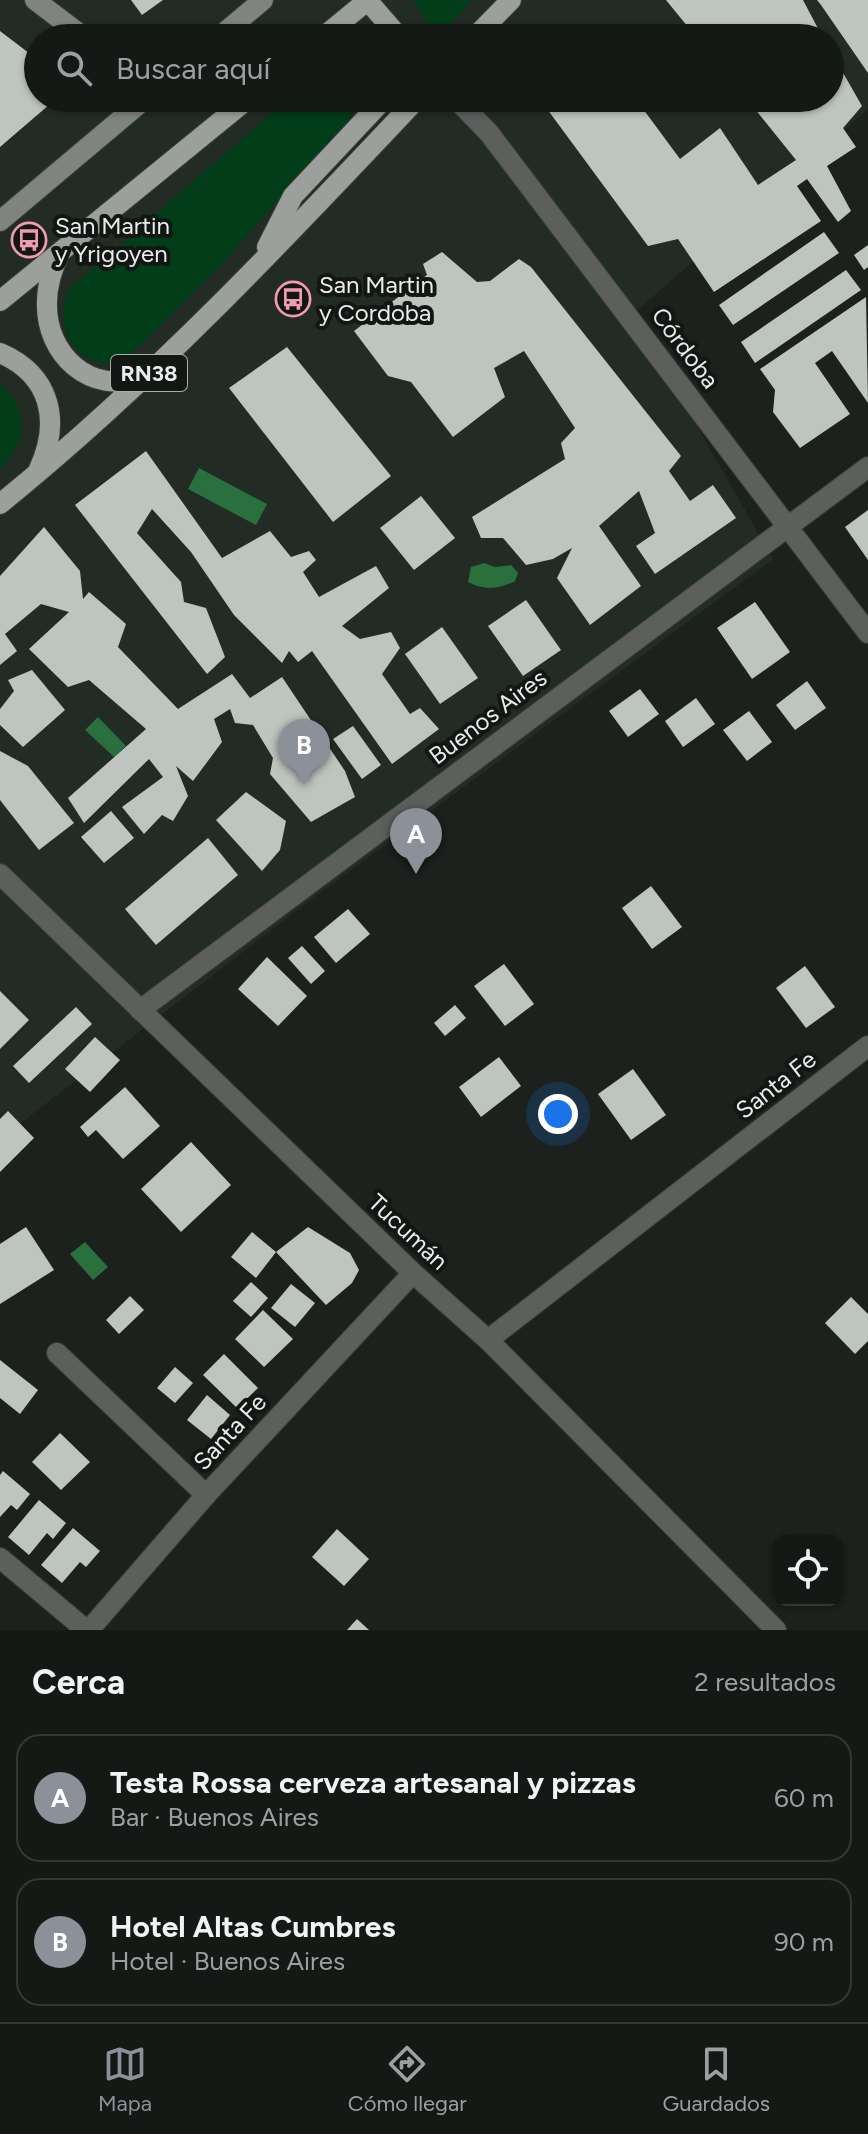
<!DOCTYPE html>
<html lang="es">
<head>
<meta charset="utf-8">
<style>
	:root { --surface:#151916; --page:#1e221f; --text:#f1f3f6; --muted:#9da0a1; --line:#343835; --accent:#8c9099 }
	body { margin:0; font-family:Figtree,sans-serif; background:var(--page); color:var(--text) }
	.controls { position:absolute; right:24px; bottom:24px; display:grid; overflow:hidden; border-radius:16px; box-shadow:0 2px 6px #0004 }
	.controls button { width:72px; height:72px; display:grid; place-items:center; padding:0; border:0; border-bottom:2px solid var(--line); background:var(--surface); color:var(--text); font:40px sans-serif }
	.you { position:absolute; left:558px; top:1114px; width:28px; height:28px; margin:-20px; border:6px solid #fff; border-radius:50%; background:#1a73e8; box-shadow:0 0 0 12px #1a73e833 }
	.badge { display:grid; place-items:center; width:52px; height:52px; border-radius:50%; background:var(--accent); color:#fff; font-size:26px; font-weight:700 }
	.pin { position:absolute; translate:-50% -66px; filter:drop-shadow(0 2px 4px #0008) }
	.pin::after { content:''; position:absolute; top:42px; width:28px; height:24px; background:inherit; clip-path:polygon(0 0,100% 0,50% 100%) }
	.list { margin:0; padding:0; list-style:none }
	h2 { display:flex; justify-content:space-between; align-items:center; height:104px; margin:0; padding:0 32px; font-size:34px }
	h2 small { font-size:26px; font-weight:400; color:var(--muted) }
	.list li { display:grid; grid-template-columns:52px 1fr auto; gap:24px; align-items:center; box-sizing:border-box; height:128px; margin:0 16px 16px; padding:0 16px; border:2px solid var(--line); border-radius:24px }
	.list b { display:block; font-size:30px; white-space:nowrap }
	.list p { margin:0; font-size:26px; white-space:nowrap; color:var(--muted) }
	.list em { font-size:26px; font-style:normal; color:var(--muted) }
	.icon { flex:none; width:44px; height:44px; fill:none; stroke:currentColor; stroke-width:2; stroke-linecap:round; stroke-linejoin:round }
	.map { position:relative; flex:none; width:868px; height:1630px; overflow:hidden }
	.search { position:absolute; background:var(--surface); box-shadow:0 2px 6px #0004; left:24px; right:24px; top:24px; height:88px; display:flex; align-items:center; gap:20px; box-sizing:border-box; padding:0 28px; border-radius:44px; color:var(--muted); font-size:30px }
	.sheet { height:392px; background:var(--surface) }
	nav { display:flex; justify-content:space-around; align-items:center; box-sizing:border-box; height:112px; border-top:2px solid var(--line); background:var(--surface); font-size:22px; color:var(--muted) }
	nav a { display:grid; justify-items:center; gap:4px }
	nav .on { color:var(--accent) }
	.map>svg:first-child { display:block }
	.built { fill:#222c24; fill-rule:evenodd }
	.green { fill:#003d18 }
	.water { fill:#29703e }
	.building { fill:#bec4bf }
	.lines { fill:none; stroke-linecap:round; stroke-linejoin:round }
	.street-casing { stroke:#393e3a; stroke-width:22 }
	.secondary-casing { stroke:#393e3a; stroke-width:22 }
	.primary-casing { stroke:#393e3a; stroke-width:22 }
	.street { stroke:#5d5f5d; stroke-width:20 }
	.secondary { stroke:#808481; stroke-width:20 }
	.primary { stroke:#9ba09c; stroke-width:20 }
	.labels { text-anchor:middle; stroke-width:8; stroke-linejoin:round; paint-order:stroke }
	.shield { fill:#131714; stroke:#aaadaa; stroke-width:2 }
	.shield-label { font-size:22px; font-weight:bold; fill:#eaedeb }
	.poi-label { font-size:24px; fill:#eaedeb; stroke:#131714; text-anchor:start }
	.street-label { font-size:24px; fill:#eaedeb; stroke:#131714 }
</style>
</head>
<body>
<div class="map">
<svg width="868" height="1630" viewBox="0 0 868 1630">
	<rect width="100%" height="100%" fill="#1c211d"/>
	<path class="built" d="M0 0H868V109L633 314 773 559 305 904 0 1139ZM38 38H830V98H38Z"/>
	<g class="green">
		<polygon points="413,0 472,0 437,38"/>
		<path d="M289 98H367L218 269 122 363C75 369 54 333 68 290Z"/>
		<path d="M0 383C29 410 28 441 0 469Z"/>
	</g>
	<g class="water">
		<polygon points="199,468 267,504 256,525 188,489"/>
		<path d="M484 563 495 567 511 565 518 573 515 581C499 589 485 591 468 582L471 567Z"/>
		<polygon points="98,717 126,746 114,757 85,730"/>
		<polygon points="85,1242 108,1267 93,1280 70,1254"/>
	</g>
	<g class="building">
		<polygon points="131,0 163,0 142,15"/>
		<polygon points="666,0 803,0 823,38 697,38"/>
		<polygon points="817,0 868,0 868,73 821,5"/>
		<polygon points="0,31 38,60 38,98 57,98 0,147"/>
		<polygon points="830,50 862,106 843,128 856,147 827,166 851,211 838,222 807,179 797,186 821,221 714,292 678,239 648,246 539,98 635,98 680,159 720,128 758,185 796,160 746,98 830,98"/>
		<polygon points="824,232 839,253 733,325 719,305"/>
		<polygon points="868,245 868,267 864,270 854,255"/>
		<polygon points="442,252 477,282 490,281 519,259 531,267 681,456 669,471 690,501 713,485 736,518 655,574 636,546 655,533 639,491 599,526 641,586 590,625 557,578 572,548 553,559 526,565 503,538 481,538 472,517 565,459 561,443 575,428 524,351 494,368 505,397 453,437 411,382 388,376 354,331 427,275 423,264"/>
		<polygon points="846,270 861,290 755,363 741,342"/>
		<polygon points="866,297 868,403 832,351 815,363 850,414 800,448 773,412 775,390 760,369"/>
		<polygon points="287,347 391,476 333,522 229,388"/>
		<polygon points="146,451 222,558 270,531 291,557 309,551 316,560 303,572 319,597 376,566 389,588 342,626 360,639 391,632 400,648 382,674 410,714 420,708 439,729 392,764 312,651 298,662 289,651 282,663 234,615 191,552 152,509 137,533 181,582 184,602 206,608 225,657 207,674 75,505"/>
		<polygon points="421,496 455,538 414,570 380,528"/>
		<polygon points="868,510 868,560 845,527"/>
		<polygon points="44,527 80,571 83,599 89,592 126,624 118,647 178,709 232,674 250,698 282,677 345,771 355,797 311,822 270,774 273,758 253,725 235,723 230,709 214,719 222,742 193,781 176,766 188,796 173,821 162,815 144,834 122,807 163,777 149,759 84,823 68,798 146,729 89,680 68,687 29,649 69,612 41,604 5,634 17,651 0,665 0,576"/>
		<polygon points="526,600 561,650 523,676 488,626"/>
		<polygon points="755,602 790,652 752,679 717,628"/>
		<polygon points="442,627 478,678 440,704 405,654"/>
		<polygon points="32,670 65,710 23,747 0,725 0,709 14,691 8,680"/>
		<polygon points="807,681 826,708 795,730 776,705"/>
		<polygon points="640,689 659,714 628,737 609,711"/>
		<polygon points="696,698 715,724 683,747 665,721"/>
		<polygon points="749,711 772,742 747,761 723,730"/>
		<polygon points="353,726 381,765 362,779 333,739"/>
		<polygon points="0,751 28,766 74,823 39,850 0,800"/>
		<polygon points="246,792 286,821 280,850 262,871 216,820"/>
		<polygon points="111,811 134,838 104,863 81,837"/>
		<polygon points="208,838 238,875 156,945 125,909"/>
		<polygon points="651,886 682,927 652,949 622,908"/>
		<polygon points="348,909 370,934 336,963 314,937"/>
		<polygon points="302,946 325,971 311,984 288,958"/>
		<polygon points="267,957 307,996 278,1026 238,989"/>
		<polygon points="504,964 534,1004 505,1026 474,986"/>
		<polygon points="805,966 835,1007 806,1028 776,988"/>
		<polygon points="0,991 29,1020 0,1049"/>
		<polygon points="455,1005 466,1018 445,1036 434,1023"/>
		<polygon points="76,1007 92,1024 29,1083 13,1066"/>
		<polygon points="95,1037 120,1060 90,1092 65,1069"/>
		<polygon points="499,1057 521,1086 481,1117 459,1087"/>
		<polygon points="633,1069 666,1115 631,1140 598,1094"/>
		<polygon points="125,1087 160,1126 123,1159 96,1130 88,1137 80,1127"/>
		<polygon points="8,1111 34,1138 0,1172 0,1119"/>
		<polygon points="191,1142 231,1185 181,1232 141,1189"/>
		<polygon points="26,1227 54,1270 0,1304 0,1244"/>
		<polygon points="308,1227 350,1253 359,1270 352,1283 326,1305 276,1252 256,1278 231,1257 252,1232 276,1252"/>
		<polygon points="251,1282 268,1298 251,1317 233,1301"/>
		<polygon points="291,1284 315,1303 295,1327 271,1308"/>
		<polygon points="130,1296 144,1310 119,1334 106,1320"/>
		<polygon points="851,1297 868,1314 868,1341 855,1354 825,1323"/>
		<polygon points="263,1310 293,1339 264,1367 235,1339"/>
		<polygon points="224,1354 258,1388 237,1408 203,1375"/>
		<polygon points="0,1360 38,1390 20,1414 0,1398"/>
		<polygon points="175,1367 193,1383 175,1403 157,1388"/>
		<polygon points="207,1395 230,1415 211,1439 187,1420"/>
		<polygon points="60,1433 90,1462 61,1490 32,1462"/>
		<polygon points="3,1471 30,1494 17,1510 11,1505 0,1517 0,1475"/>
		<polygon points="39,1500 66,1523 53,1539 47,1533 29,1555 8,1537"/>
		<polygon points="73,1528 100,1551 86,1567 80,1562 62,1583 41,1565"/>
		<polygon points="337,1529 369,1559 344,1586 312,1557"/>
		<polygon points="357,1619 369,1630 347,1630"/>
	</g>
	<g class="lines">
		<g class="street-casing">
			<g id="street">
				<polyline points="455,98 489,133 868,633"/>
				<polyline points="0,874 413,1273 488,1340 776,1630"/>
				<polyline points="140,1010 868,467"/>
				<polyline points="488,1340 868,1046"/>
				<polyline points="57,1353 206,1495"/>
				<polyline points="0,1558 86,1630"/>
				<polyline points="89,1630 206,1495 413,1273"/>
			</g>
		</g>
		<g class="secondary-casing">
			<g id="secondary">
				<polyline points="35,0 85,38"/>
				<polyline points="218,38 263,0"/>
				<polyline points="0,221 146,98"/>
			</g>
		</g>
		<g class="primary-casing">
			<g id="primary">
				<polyline points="367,0 400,38"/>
				<polyline points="322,38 368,0"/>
				<polyline points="474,38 511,0"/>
				<polyline points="267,247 293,196 385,98"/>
				<path d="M59 253C53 269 47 284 47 302 45 354 91 397 142 376"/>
				<polyline points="0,301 249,98"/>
				<path d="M0 353C51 375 61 421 39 469"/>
				<path d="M0 504C151 382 285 239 418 98"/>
			</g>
		</g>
		<use href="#street" class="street"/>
		<use href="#secondary" class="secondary"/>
		<use href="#primary" class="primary"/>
	</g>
	<defs>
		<g id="bus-ring" transform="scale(1.8)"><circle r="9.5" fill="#131714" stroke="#f09ab4" stroke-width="1.5"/><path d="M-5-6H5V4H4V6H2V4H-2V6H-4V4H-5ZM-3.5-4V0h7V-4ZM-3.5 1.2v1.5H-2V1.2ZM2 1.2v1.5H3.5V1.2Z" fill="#f09ab4"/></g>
	</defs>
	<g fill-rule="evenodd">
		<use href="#bus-ring" x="29" y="240"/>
		<use href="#bus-ring" x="293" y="299"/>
	</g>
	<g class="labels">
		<rect class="shield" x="111" y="355" width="76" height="36" rx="6"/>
		<g class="shield-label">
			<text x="149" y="381">RN38</text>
		</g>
		<g class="poi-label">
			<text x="55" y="234">San Martin<tspan x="55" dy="28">y Yrigoyen</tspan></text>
			<text x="319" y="293">San Martin<tspan x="319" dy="28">y Cordoba</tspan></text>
		</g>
		<g class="street-label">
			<text transform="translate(685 348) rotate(53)" y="8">Córdoba</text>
			<text transform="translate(488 717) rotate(-37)" y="8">Buenos Aires</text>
			<text transform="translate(776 1085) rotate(-38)" y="8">Santa Fe</text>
			<text transform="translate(408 1232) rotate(43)" y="8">Tucumán</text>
			<text transform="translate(230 1432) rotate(-47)" y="8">Santa Fe</text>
		</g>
	</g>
</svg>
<div class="controls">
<button><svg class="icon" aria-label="locate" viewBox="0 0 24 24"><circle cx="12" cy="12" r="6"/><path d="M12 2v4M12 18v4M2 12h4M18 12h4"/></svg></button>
</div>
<div class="you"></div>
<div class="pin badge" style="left:416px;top:874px">A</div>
<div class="pin badge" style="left:304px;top:785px">B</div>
<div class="search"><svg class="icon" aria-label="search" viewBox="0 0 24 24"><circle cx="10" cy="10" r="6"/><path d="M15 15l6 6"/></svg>Buscar aquí</div>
</div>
<section class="sheet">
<h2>Cerca<small>2 resultados</small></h2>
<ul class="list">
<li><span class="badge">A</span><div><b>Testa Rossa cerveza artesanal y pizzas</b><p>Bar · Buenos Aires</p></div><em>60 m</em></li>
<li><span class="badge">B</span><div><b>Hotel Altas Cumbres</b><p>Hotel · Buenos Aires</p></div><em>90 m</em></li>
</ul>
</section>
<nav>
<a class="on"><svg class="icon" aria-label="map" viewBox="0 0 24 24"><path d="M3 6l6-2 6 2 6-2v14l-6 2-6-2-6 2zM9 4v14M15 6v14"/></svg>Mapa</a>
<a><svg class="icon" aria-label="directions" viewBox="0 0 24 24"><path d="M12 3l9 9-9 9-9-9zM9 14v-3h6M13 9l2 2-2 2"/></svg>Cómo llegar</a>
<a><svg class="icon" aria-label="saved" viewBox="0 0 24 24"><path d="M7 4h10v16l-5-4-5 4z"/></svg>Guardados</a>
</nav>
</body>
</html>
